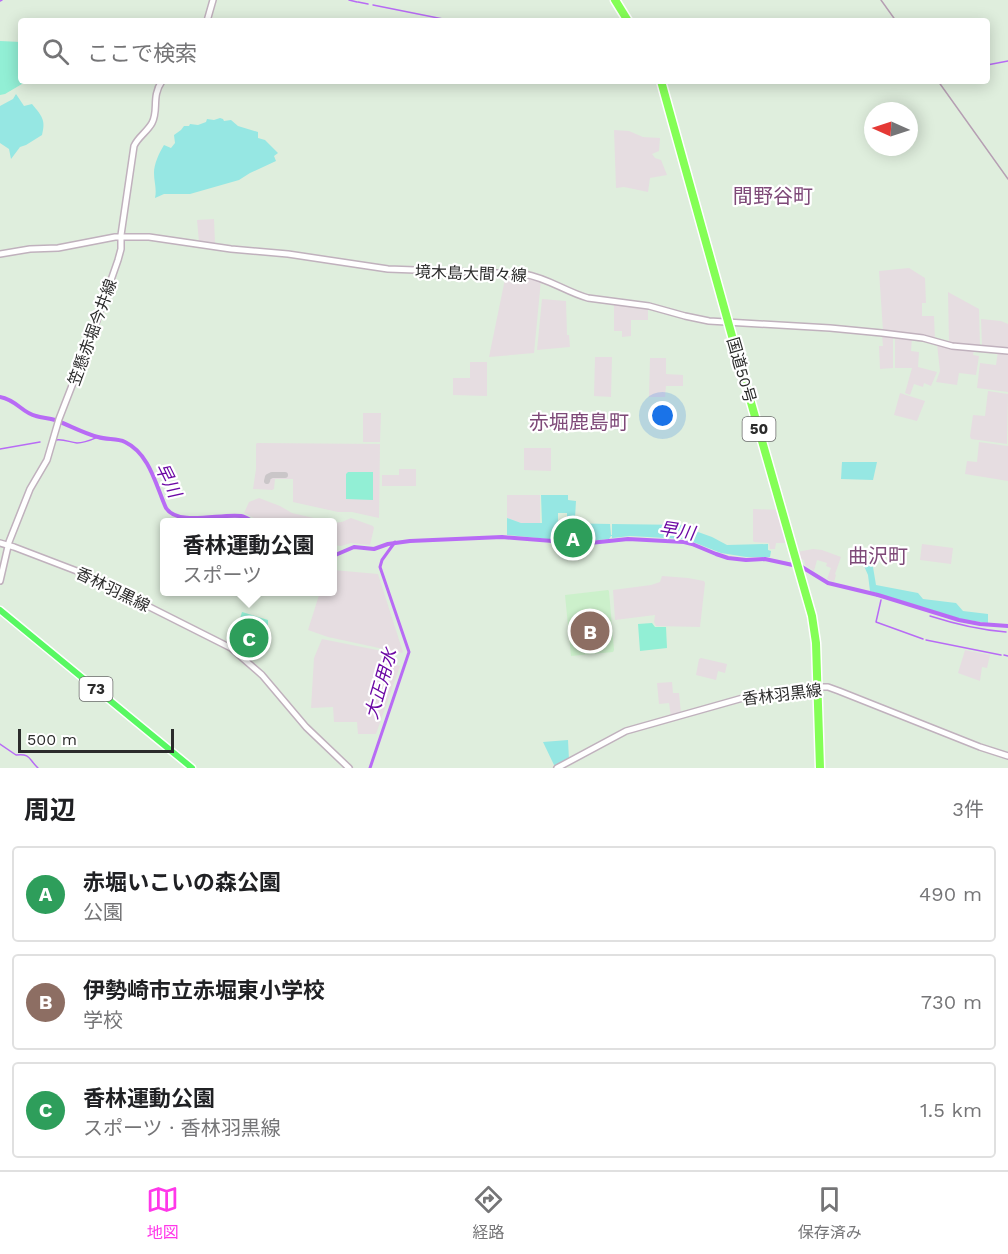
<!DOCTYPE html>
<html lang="ja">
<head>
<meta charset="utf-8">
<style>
	:root { --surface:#fff; --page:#f2f2f2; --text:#202124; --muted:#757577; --line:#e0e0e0; --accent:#ff38e9 }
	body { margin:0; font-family:"Work Sans","Noto Sans JP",sans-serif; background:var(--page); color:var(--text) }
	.compass { position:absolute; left:864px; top:102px; width:54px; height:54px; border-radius:50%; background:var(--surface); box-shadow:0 3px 15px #0003; rotate:273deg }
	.scale { position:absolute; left:18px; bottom:15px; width:156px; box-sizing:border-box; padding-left:6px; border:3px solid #2b2b2b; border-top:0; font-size:16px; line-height:21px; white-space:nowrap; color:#2b2b2b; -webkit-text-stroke:4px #fff; paint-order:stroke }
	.you { position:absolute; left:663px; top:416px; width:21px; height:21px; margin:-15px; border:4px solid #fff; border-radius:50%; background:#1a73e8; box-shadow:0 0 0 9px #1a73e833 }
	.badge { display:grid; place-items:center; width:39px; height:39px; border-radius:50%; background:var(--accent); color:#fff; font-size:20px; font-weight:700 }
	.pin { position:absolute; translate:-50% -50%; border:3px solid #fff; box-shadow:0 2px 6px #0006 }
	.popup { position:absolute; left:160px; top:518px; width:177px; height:78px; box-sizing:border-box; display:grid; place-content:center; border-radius:6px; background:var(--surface); filter:drop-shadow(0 2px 4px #0005); font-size:20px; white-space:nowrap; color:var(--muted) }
	.popup b { font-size:22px; color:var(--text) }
	.popup::after { content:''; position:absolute; left:50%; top:100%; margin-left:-12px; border:12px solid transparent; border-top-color:var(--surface) }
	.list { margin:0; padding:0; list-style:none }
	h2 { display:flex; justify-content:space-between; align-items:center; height:78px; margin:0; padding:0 24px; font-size:26px }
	h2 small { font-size:20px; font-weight:400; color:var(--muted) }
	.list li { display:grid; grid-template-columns:39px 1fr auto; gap:18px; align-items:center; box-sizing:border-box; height:96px; margin:0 12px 12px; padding:0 12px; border:2px solid var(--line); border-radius:6px }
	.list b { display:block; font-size:22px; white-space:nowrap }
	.list p { margin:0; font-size:20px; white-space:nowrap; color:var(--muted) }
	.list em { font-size:20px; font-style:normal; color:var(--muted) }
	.icon { flex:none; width:33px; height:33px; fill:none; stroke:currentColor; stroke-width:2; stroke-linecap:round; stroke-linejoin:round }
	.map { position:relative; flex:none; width:1008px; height:768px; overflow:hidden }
	.search { position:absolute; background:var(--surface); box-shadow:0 3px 15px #0003; left:18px; right:18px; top:18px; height:66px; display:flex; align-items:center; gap:15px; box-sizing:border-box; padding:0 21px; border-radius:6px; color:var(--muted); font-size:22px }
	.sheet { height:402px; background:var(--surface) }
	nav { display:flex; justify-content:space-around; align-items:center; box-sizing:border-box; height:84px; border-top:2px solid var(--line); background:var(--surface); font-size:16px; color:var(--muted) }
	nav a { display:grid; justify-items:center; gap:3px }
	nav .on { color:var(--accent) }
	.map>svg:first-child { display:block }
	.industrial { fill:#e6dde1 }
	.education { fill:#ccf0cb }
	.green { fill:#96e7e3 }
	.pitch { fill:#92efd5 }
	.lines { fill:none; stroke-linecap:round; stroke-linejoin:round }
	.stream { stroke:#b86bf5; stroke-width:1.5 }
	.canal { stroke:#b86bf5; stroke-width:3 }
	.river { stroke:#b86bf5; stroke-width:4 }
	.taxiway { stroke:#cac6c8; stroke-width:6 }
	.secondary-casing { stroke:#c0b1bd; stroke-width:8 }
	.primary-casing { stroke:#fff; stroke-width:9 }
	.highway-casing { stroke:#fff; stroke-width:11 }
	.secondary { stroke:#fff; stroke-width:5 }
	.primary { stroke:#58f862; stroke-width:6 }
	.highway { stroke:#84ff56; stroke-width:8 }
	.rail { stroke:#b69fb3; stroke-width:1.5 }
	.labels { text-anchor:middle; stroke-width:4.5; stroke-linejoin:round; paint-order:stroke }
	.shield { fill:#fff; stroke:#6b6b6b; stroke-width:1.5 }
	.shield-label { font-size:15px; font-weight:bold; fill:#2b2b2b }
	.street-label { font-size:16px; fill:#2b2b2b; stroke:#fff }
	.water-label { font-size:18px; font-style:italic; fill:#6b07a4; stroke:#fff }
	.quarter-label { font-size:20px; fill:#7e4978; stroke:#fff }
</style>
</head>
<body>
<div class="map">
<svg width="1008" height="768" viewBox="0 0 1008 768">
	<rect width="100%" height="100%" fill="#dfeedd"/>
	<g class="industrial">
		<polygon points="614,130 629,131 643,137 660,138 659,151 652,154 655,158 661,160 667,175 650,178 648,192 624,187 616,188"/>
		<polygon points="214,219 215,243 214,243 214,245 199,242 197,220"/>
		<polygon points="909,268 925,278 926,303 922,303 922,316 934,316 935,340 883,331 879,271"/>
		<polygon points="506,274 529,276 541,280 534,353 489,357"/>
		<polygon points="948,292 979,309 980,347 949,344"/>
		<polygon points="542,299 566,301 567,335 569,335 570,347 537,350"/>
		<polygon points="614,304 648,307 648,320 631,320 631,336 622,337 622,331 614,331"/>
		<polygon points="981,319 1001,321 1008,324 1008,350 982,346"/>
		<polygon points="882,335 893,336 893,368 880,369 879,346 883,346"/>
		<polygon points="895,336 912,338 911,351 919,352 918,367 937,372 931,386 924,383 923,387 914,384 910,395 905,393 912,368 895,368"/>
		<polygon points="937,344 946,347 974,350 973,355 979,356 976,375 959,373 957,385 936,382 940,371"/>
		<polygon points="998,351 1008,353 1008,392 977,388 980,363 996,365"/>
		<polygon points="595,357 612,357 611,397 594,396"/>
		<polygon points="650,358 666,358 666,374 683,375 683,386 666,386 665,397 649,397"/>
		<polygon points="470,362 487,362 487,396 453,395 453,378 470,378"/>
		<polygon points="988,391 1008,394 1007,444 971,439 970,436 973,415 985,416"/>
		<polygon points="900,393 925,401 917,421 894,415"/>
		<polygon points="363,413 381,413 380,442 363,442"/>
		<polygon points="979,442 1008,446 1008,481 965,474 967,461 977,462"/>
		<polygon points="257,443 380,444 379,518 352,512 338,512 293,502 293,479 275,479 274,489 272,490 253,489 256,469 256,444"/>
		<polygon points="524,448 551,448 551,471 524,470"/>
		<polygon points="399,469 416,469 416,486 382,486 382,475 399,475"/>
		<polygon points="507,495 540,495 540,524 521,523 507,518"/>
		<polygon points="259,498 280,506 292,513 331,522 261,522 244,513 249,502"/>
		<polygon points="753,509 780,510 789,543 776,543 775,549 770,549 769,543 754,542 753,541"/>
		<polygon points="351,518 373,526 374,528 370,545 351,543 341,546 333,545 333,523 342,522"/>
		<polygon points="922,544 953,548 951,564 920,560"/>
		<polygon points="813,549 822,550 841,557 835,574 836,575 834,582 827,579 831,568 826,566 827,563 817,560 814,571 805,565 804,560 798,558 797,552"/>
		<polygon points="333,570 378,574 403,652 402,653 328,637 308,630 320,592 333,592"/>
		<polygon points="662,576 688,578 704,581 705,583 700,627 656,626 654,622 655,615 615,620 613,590 651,585 660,582"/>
		<polygon points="322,639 387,652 384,662 400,666 376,734 358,734 357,722 334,722 333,707 311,708 314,658"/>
		<polygon points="965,650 990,655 987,668 982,667 980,681 958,673"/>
		<polygon points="701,658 727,664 725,673 718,671 716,680 696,675 699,659"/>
		<polygon points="672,682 673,693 679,693 681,713 671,717 669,703 659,704 657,683"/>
	</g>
	<polygon class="education" points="608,590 609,591 614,650 613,652 571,656 565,595"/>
	<g class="green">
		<path d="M16 94 24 106 32 104C42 116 46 120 42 135L26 145 20 147 11 159 9 149 0 143V106L13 99Z"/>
		<path d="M220 118 223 119 224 121 231 120 238 126 258 132V138L265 140 278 153 274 156 276 161 250 173 239 180 190 194H164L155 198C157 189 154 182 154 173 154 164 159 153 164 145L171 148 175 143 174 135 181 130 184 126H189L190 124 198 125 206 122 207 119 214 120Z"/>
		<polygon points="842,462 877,462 873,480 841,479"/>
		<polygon points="541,495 568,495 568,500 576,501 575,518 567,518 567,513 558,513 558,523 610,524 611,535 612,535 612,524 687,525 687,528 712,537 727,545 768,544 768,550 771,551 770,557 746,557 721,553 688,540 683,539 630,536 612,538 612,536 611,536 609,539 577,542 507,535 507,518 521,523 542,523"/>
		<polygon points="857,559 873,567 876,585 918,593 923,599 956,603 963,611 988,614 988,623 961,619 870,591 868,575 864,566 857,565"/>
		<polygon points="568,740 569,760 555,767 543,742"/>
	</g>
	<g class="pitch">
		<polygon points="0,41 21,42 21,81 27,81 5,94 0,95"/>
		<polygon points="348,472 373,472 373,500 346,499 346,474"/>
		<polygon points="242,612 268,620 268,633 259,642 258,657 247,659 231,647"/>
		<polygon points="652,623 655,627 666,627 667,648 640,651 638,624"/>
	</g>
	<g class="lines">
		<g class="stream">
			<polyline points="349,0 357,2"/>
			<polyline points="0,1 2,0"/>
			<polyline points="358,2 368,4"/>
			<polyline points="373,5 448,20"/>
			<polyline points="543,19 569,20"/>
			<polyline points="451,20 497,20"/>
			<polyline points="500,20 537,19"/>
			<polyline points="571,20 579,19 581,21"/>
			<polyline points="987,65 1008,61"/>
			<path d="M56 440C64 439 69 442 77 443 85 443 91 440 98 437"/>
			<polyline points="0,449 40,442"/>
			<polyline points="877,596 878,595"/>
			<polyline points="881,600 876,622 923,639"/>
			<path d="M930 616C955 624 980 630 1006 632"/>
			<polyline points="926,640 1001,655"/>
			<polyline points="1004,655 1008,656"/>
			<path d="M0 744 16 755C31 753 29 760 38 768"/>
		</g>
		<polyline class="canal" points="370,768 409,652 380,567 382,560 395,542"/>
		<g class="river">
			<path d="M0 397C17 400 22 413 36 416 42 418 49 418 55 420 69 425 83 433 98 437 107 440 117 438 125 442 150 454 156 486 166 508 178 527 221 513 241 516 246 517 250 520 254 522"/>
			<polyline points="333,556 354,547 374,549 388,544 410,541 502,537 578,543 590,543 628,539 684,542 692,544 716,554 728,558 746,560 765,559 802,567 828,583 878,595 959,620 980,624 1008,626"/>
		</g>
		<polyline class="taxiway" points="267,481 268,477 272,475 285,475"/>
		<g class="secondary-casing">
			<g id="secondary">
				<polyline points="207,21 213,0"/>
				<path d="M0 254 30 249 58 248 115 237H149L231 249 288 254 388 269 524 274C548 278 566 292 588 298L649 306 685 316 709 321 830 328 882 333 923 338 952 346 1008 351"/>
				<polyline points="0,543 14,547 82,573 231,648 262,675 306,727 349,768"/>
				<path d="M0 581 9 542 30 489 47 460 59 419 94 329 118 260 121 249V235L134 146C138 137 147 132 152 123 159 110 151 97 162 81"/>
				<polyline points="557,768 626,731 750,696 820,687 828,687 839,691 980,747 1008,756"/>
			</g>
		</g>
		<g class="primary-casing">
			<polyline id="primary" points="0,610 192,768"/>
		</g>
		<g class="highway-casing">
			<g id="highway">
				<polyline points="615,0 628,21"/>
				<polyline points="661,81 732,336 812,616 816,643 820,768"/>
			</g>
		</g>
		<use href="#secondary" class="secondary"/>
		<use href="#primary" class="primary"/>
		<use href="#highway" class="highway"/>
		<g class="rail">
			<polyline points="881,0 896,21"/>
			<polyline points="938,81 1008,179"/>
		</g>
	</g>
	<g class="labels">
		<g class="shield">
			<rect x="742.5" y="417" width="33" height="24" rx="4.5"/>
			<rect x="79.5" y="677" width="33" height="24" rx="4.5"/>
		</g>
		<g class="shield-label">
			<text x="759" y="434">50</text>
			<text x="96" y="694">73</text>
		</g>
		<g class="street-label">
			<text transform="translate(471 273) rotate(2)" y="6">境木島大間々線</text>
			<text transform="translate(92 332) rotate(-70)" y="6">笠懸赤堀今井線</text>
			<text transform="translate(742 370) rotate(74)" y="6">国道50号</text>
			<text transform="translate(113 589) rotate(26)" y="6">香林羽黒線</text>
			<text transform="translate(782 694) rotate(-7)" y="6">香林羽黒線</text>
		</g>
		<g class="water-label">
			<text transform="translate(168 480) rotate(64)" y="6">早川</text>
			<text transform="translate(677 531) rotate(9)" y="6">早川</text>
			<text transform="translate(381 684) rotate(-74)" y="6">大正用水</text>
		</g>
		<g class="quarter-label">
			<text x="773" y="203">間野谷町</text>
			<text x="579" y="429">赤堀鹿島町</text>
			<text x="878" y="563">曲沢町</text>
		</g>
	</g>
</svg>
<svg class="compass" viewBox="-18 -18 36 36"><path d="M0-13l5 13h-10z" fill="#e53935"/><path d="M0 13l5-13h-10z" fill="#757577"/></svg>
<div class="scale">500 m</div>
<div class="you"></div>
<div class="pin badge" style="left:573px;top:538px;background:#2e9e5b">A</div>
<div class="pin badge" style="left:590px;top:631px;background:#8d6e63">B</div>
<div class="pin badge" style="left:249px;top:638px;background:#2e9e5b">C</div>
<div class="popup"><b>香林運動公園</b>スポーツ</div>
<div class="search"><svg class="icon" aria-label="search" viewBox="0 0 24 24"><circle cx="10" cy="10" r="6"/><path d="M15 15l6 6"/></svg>ここで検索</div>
</div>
<section class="sheet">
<h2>周辺<small>3件</small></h2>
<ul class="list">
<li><span class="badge" style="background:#2e9e5b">A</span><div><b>赤堀いこいの森公園</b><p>公園</p></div><em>490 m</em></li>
<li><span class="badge" style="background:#8d6e63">B</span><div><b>伊勢崎市立赤堀東小学校</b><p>学校</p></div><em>730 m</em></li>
<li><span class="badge" style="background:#2e9e5b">C</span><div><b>香林運動公園</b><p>スポーツ · 香林羽黒線</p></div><em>1.5 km</em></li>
</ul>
</section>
<nav>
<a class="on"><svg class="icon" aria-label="map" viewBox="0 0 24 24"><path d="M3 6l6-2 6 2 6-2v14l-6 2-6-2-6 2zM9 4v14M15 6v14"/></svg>地図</a>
<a><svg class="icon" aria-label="directions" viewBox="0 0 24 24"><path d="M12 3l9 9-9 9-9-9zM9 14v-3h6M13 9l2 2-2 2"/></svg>経路</a>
<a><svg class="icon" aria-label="saved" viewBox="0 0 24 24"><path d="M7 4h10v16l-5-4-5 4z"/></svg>保存済み</a>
</nav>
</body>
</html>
